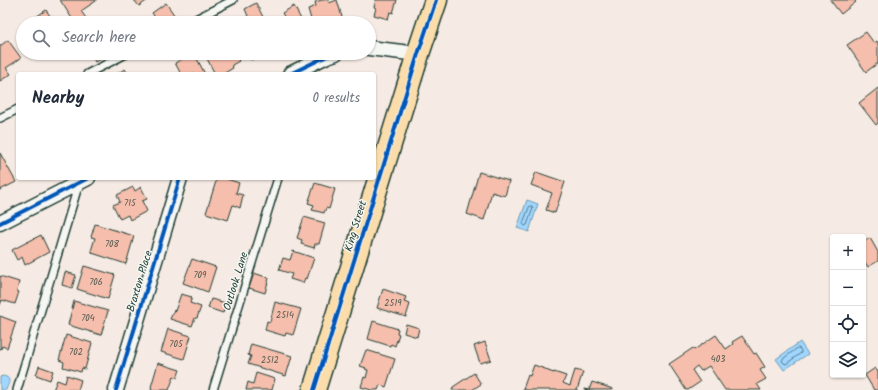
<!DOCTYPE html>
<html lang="en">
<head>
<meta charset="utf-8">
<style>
	:root { --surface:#fff; --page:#f6f6f7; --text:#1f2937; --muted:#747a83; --line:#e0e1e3 }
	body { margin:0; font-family:Kalam,sans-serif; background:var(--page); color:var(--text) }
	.controls { position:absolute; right:12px; bottom:12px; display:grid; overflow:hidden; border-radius:4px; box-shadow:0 1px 3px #0004 }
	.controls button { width:36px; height:36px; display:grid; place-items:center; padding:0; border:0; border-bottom:1px solid var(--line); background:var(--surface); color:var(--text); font:20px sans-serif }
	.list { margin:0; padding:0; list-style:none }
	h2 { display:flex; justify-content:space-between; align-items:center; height:52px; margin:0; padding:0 16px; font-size:17px }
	h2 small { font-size:13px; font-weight:400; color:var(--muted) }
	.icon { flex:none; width:22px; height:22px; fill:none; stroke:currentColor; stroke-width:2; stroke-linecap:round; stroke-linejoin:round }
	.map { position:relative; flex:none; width:878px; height:390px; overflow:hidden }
	.search { position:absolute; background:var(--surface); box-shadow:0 1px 3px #0004; left:16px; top:16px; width:360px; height:44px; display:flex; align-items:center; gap:10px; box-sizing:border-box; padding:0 14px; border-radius:22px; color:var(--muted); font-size:15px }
	.panel { position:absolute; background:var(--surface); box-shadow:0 1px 3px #0004; left:16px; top:72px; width:360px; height:108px; border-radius:4px }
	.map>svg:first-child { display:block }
	.water { fill:#a0d6ff; stroke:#6c99ae }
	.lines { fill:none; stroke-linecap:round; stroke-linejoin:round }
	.shore { stroke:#537a85; stroke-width:1 }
	.building { fill:#f6beac; stroke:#1f3d34 }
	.service-casing { stroke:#1f3d34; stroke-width:10 }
	.minor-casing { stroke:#1f3d34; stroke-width:17 }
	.primary-casing { stroke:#1f3d34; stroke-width:25 }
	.service { stroke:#f6f6f2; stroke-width:7 }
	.minor { stroke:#f6f6f2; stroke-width:14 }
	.primary { stroke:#fbddab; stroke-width:22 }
	.cycleway-casing { stroke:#f6f6f2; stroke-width:6 }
	.cycleway { stroke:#0057b8; stroke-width:4 }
	.labels { text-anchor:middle; stroke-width:3; stroke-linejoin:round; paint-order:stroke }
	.number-label { font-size:9px; fill:#555d52 }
	.street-label { font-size:11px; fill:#1f3d34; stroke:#f6f6f2 }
</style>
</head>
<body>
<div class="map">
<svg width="878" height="390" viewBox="0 0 878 390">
	<rect width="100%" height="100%" fill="#f6ebe4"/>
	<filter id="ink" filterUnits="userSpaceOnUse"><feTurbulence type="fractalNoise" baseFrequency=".025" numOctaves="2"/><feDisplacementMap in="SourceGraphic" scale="8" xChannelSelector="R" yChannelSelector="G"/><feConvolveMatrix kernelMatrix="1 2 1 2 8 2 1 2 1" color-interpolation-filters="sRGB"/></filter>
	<g filter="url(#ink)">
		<g class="water">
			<polygon points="527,200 538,204 529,232 517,228"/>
			<polygon points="800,342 808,354 784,370 776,359"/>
			<path d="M3 376C13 378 8 384 6 390H0V377Z"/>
		</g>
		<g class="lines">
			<g class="shore">
				<polygon points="530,206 532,206 533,208 527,225 525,226 523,224"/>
				<polygon points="798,348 800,349 801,351 801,353 786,364 784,363 782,361 783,359"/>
			</g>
		</g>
		<g class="building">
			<polygon points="60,0 96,0 96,1 81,11 88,21 85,23 75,23"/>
			<polygon points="134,0 148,0 139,6"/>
			<polygon points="322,0 328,0 329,3 337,0 342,17 323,23 312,23 308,9 316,6 315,2"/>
			<polygon points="376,0 397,0 393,13 390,12 388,19 374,15 376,8 374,7"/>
			<polygon points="830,0 854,0 856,2 841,14"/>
			<polygon points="166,3 177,19 171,23 159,23 152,13"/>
			<polygon points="256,3 264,19 256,23 251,23 245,9"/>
			<polygon points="294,6 303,23 281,23 286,20 282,13"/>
			<polygon points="46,10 55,23 27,23"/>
			<polygon points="866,32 874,43 877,41 878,43 878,63 866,72 847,45"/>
			<polygon points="8,40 21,58 6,68 11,74 0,81 0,46"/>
			<polygon points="98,53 101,59 95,62 92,56"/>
			<polygon points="193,53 194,53 205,74 181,74 175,63"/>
			<polygon points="204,53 235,53 239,61 232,65 233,68 223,74 215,74"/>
			<polygon points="247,53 264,53 251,60"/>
			<polygon points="125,69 128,74 118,74 118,73"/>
			<polygon points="878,88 878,123 876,125 859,103"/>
			<polygon points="0,153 16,182 0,190"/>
			<polygon points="479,172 509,181 505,196 492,192 484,220 467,214"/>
			<polygon points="536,172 565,182 555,213 546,210 552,193 531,185"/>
			<polygon points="217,178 224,178 239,183 236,193 243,195 240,208 233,205 228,220 206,213"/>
			<polygon points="315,183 335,189 329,209 326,208 324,213 312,210 314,205 308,203"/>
			<polygon points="133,187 135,191 141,187 147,199 142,201 147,211 130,220 128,215 120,219 113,205 120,202 117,195"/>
			<polygon points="304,217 325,223 319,244 315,244 314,248 301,244 302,240 297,238"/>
			<polygon points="95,224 134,236 126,264 92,253 93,252 91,251 95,238 91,237"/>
			<polygon points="41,235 49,252 25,265 22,257 17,260 12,250"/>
			<polygon points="870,238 878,252 878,261 868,267 863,259 863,242"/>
			<polygon points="293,251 314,258 307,279 305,278 303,283 290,279 292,274 279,270 283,258 290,260"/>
			<polygon points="192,259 216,267 208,292 183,283"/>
			<polygon points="84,266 115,275 108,299 77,289"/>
			<polygon points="65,272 76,275 72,288 62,285"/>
			<polygon points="254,273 269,278 265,293 249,288"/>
			<polygon points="0,276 19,282 17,291 19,292 15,304 2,300 0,305"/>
			<polygon points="383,289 406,297 404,302 410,304 406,317 377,308"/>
			<polygon points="181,294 192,297 190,303 201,307 197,318 195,318 192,326 170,319 174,310 175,311"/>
			<polygon points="211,299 226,303 223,313 208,308"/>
			<polygon points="74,301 108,311 101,335 68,325"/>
			<polygon points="275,302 301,309 293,335 286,333 285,336 265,330 267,321 270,322"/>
			<polygon points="0,316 16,322 7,348 2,346 1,349 0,349"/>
			<polygon points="373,321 398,329 397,333 399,334 395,346 391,344 390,346 368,339"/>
			<polygon points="406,324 419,328 417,337 404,333"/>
			<polygon points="168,329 191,336 184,359 161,352"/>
			<polygon points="66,335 92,343 85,369 82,368 81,372 63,367 64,362 59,360"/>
			<polygon points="716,335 726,349 733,344 732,342 742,336 754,354 756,353 765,367 760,370 766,379 757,384 761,390 725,390 709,366 701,371 697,366 692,370 700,382 688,390 686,390 669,364 693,348 694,350"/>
			<polygon points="485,342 491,360 480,363 474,346"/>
			<polygon points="251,344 292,356 286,376 248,364 251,356 248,355"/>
			<polygon points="366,350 395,359 386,387 380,385 378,390 371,390 361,387 364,377 366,378 368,370 365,369 366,368 360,366"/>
			<polygon points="158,363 180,370 177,378 174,376 169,390 151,390 152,388 151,387"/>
			<polygon points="534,365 548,370 548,371 554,373 554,372 566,376 563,383 570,386 575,370 583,372 577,390 527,390 523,389 528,375 530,376"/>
			<polygon points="39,366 53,371 50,380 36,375"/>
			<polygon points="875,368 877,371 878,371 878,390 874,390 865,375"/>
			<polygon points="256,373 275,379 272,390 246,390 248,382 253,384"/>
			<polygon points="474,373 481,384 472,390 452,390 453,387"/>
			<polygon points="67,375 81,380 78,390 53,390 57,380 65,383"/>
			<polygon points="592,382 613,389 613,390 585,390 585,389 589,390"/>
		</g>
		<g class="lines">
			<g class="service-casing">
				<g id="service">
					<polyline points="188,23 233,0"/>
					<polyline points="87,74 128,53"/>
					<polyline points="0,118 18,109"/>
					<polyline points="17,390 79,183"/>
					<polyline points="213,390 278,178"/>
				</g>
			</g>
			<g class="minor-casing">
				<g id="minor">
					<polyline points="369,48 418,54"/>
					<polyline points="290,74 327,56 336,53"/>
					<polyline points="0,223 88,178"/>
					<polyline points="116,390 180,178"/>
				</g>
			</g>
			<g class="primary-casing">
				<polyline id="primary" points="314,390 418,54 436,0"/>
			</g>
			<use href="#service" class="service"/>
			<use href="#minor" class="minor"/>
			<use href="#primary" class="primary"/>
			<g class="cycleway-casing">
				<g id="cycleway">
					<polyline points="290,74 327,56 336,53"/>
					<polyline points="0,223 88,178"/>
					<polyline points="116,390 180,178"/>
					<polyline points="314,390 418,54 436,0"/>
				</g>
			</g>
			<use href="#cycleway" class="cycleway"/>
		</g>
	</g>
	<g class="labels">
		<g class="number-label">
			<text x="130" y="206">715</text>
			<text x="112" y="247">708</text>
			<text x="200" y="278">709</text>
			<text x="96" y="285">706</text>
			<text x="393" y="306">2519</text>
			<text x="285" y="318">2514</text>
			<text x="88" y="321">704</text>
			<text x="176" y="347">705</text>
			<text x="76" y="355">702</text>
			<text x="718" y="362">403</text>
			<text x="270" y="363">2512</text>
		</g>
		<g class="street-label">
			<text transform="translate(355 226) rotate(-73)" y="4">King Street</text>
			<text transform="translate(139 281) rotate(-73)" y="4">Braxton Place</text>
			<text transform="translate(235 281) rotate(-73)" y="4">Outlook Lane</text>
		</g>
	</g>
</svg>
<div class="controls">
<button>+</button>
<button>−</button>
<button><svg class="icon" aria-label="locate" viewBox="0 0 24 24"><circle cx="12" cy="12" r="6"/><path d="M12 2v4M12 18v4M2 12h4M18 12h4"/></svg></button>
<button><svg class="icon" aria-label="layers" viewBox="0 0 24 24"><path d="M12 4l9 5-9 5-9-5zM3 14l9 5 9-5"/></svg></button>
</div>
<div class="search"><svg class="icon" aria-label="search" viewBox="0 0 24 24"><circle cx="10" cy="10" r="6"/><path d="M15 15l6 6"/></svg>Search here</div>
<section class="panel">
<h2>Nearby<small>0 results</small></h2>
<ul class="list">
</ul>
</section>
</div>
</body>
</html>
